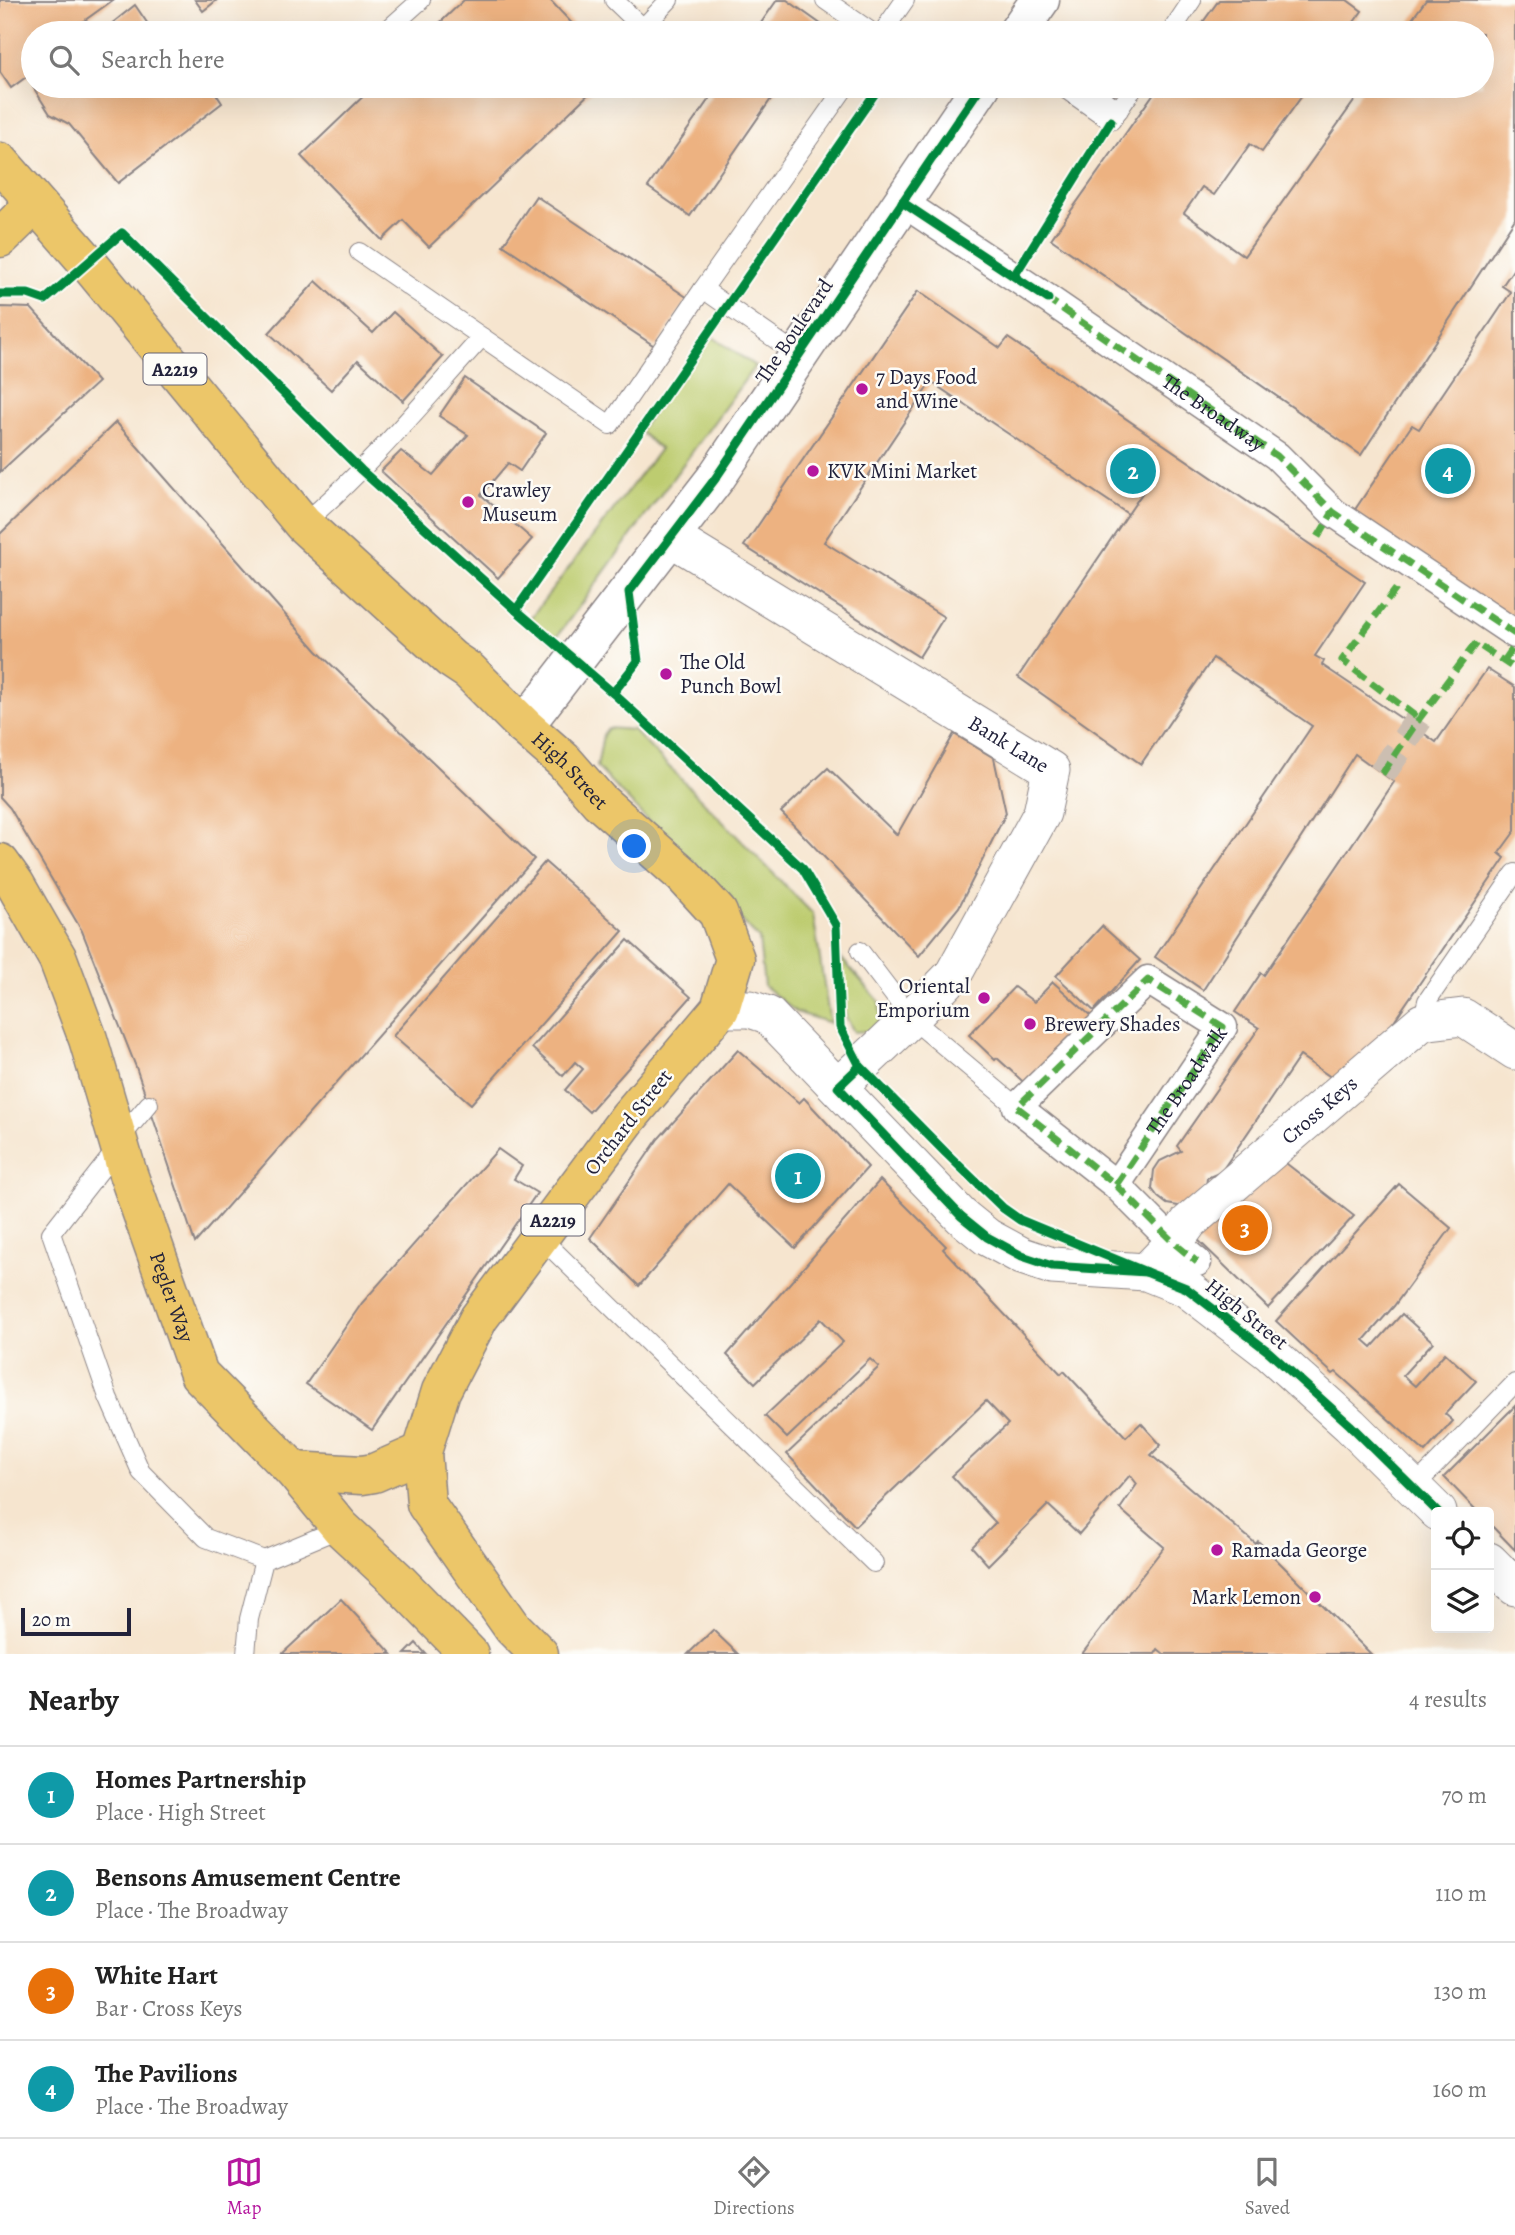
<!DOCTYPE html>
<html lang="en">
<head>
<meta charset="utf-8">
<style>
	:root { --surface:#fff; --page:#f2f2f2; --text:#222; --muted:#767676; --line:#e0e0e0; --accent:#b5179e }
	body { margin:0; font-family:Alegreya,serif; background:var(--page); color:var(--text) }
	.controls { position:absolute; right:21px; bottom:21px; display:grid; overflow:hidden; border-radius:7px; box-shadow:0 7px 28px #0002 }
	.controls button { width:63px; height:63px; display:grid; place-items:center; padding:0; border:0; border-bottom:2px solid var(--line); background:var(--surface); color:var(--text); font:35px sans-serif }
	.scale { position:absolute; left:21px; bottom:18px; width:110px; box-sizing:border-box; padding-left:7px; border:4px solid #22223b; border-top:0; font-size:19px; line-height:24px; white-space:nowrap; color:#22223b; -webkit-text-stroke:5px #fdfcf7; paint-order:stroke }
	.you { position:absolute; left:635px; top:847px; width:24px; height:24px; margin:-18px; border:5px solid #fff; border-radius:50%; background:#1a73e8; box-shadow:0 0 0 10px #1a73e833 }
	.badge { display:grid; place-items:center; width:46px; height:46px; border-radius:50%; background:var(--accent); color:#fff; font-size:23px; font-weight:700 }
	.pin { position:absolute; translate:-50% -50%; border:4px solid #fff; box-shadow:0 2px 7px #0006 }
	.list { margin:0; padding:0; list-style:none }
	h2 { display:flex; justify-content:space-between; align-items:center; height:91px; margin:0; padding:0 28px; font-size:30px }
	h2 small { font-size:23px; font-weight:400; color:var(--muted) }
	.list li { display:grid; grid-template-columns:46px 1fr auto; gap:21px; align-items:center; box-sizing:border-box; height:98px; padding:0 28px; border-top:2px solid var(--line) }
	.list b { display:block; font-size:26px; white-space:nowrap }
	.list p { margin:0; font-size:23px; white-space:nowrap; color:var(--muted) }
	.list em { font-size:23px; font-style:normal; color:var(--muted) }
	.icon { flex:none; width:38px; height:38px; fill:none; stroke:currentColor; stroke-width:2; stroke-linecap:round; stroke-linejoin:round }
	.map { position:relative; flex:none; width:1515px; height:1654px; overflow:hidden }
	.search { position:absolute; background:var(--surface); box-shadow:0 7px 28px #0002; left:21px; right:21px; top:21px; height:77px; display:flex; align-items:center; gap:18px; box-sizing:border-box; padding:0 24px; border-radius:38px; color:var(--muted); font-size:26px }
	.sheet { height:483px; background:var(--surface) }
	nav { display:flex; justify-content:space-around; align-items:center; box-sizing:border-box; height:98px; border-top:2px solid var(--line); background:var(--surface); font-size:19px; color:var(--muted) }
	nav a { display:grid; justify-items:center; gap:4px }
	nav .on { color:var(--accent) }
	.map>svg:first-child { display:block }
	.green { fill:#bdcc6f; stroke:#707755; stroke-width:2 }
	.building { fill:#edb281 }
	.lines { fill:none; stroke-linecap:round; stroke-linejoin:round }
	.pedestrian-tunnel { stroke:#ccbeb1; stroke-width:28; stroke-dasharray:28 14; stroke-linecap:butt }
	.service-casing { stroke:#8c8485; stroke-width:20 }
	.pedestrian-casing { stroke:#8c8485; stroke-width:31 }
	.minor-casing { stroke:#8c8485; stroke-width:39 }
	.tertiary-casing { stroke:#8c8485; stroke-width:41 }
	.primary-casing { stroke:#8c8485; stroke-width:41 }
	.service { stroke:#fff; stroke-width:18 }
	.pedestrian { stroke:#fff; stroke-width:28 }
	.minor { stroke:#fff; stroke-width:37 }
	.tertiary { stroke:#fff; stroke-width:38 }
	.primary { stroke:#ecc669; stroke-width:38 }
	.quiet { stroke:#53aa46; stroke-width:7; stroke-dasharray:14 7; stroke-linecap:butt }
	.cycleway-casing { stroke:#fdfcf7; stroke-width:13 }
	.cycleway { stroke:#00873e; stroke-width:9 }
	.poi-dot { fill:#b5179e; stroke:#fdfcf7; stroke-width:2.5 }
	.labels { text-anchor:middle; stroke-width:5; stroke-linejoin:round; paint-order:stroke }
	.shield { fill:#fdfcf7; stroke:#646373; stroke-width:2 }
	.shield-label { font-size:19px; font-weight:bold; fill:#22223b }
	.street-label { font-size:21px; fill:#22223b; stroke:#fdfcf7 }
	.poi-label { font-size:21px; fill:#22223b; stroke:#fdfcf7; text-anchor:start }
</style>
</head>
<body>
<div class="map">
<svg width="1515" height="1654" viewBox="0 0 1515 1654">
	<rect width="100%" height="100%" fill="#fdfcf7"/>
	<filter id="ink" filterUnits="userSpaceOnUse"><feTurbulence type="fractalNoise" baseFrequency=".0143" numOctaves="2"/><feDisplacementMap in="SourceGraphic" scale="14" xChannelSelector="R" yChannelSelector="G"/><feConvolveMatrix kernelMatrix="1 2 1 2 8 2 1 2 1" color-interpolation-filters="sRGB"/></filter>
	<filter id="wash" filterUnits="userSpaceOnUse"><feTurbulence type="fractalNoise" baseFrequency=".00686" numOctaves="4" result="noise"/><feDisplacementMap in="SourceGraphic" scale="28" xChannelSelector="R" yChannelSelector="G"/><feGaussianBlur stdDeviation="1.57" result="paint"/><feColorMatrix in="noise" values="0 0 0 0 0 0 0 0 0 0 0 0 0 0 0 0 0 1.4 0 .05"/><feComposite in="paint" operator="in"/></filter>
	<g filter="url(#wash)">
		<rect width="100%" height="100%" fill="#f6e5cf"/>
		<g class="green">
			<polygon points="710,335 755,366 553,642 528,621 660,449 639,431"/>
			<polygon points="608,728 633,730 813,914 830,1023 796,1012 764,986 759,939 597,767 603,735"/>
			<polygon points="841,958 879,1001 881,1020 869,1031 854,1032 846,1017"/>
		</g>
		<g id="blocks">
			<g class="building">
				<polygon points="0,0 113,0 67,33 33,33 33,72 11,88 0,72"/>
				<polygon points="195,0 217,0 203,11"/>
				<polygon points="464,0 550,0 581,33 429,33"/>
				<polygon points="777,0 787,0 822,25 816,33 754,33"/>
				<polygon points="1219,0 1347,0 1362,11 1346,33 1195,33"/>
				<polygon points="1426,0 1515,0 1515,219 1361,455 1051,239 1159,86 1309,86 1262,152 1250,144 1214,195 1202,187 1184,213 1244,256 1365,86 1482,86 1482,33 1402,33"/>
				<polygon points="135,5 154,33 100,33"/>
				<polygon points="34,86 211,86 222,103 118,183 69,124 50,114 33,87"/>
				<polygon points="374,86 597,86 429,247 403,220 382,240 301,156"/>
				<polygon points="718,86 780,86 690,216 648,187"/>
				<polygon points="536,196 688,298 656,347 503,245"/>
				<polygon points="1515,267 1515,624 1352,514 1412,425 1419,429 1511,292 1502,286"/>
				<polygon points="316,281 373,333 393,312 443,357 403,401 358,360 331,390 269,333"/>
				<polygon points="918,291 1000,348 1008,338 1365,582 1315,656 1324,661 1322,665 1426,735 1436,742 1487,669 1515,687 1515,831 1499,853 1505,858 1364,1065 1338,1082 1300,1056 1221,1172 1207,1178 1206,1187 1184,1207 1167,1204 1158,1197 1152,1189 1154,1170 1160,1161 1181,1151 1177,1146 1259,1028 1235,1012 1261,973 1264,975 1394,782 1355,754 1203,990 1155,957 1312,726 1213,658 1141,764 1018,677 1151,480 1128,514 931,382 824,542 944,617 919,657 744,546"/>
				<polygon points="0,307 31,308 98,382 0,472"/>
				<polygon points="465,378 546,433 520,471 508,463 481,495 532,539 498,578 381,471 401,451 433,475 468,435 439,416"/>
				<polygon points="116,422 317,651 534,859 195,1243 136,1067 82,931 10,808 0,797 0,534"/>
				<polygon points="954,734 994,758 1006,813 959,907 919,956 781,812 828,768 897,835"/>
				<polygon points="545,862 623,931 471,1104 393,1036"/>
				<polygon points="1102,926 1140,960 1094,1011 1056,976"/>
				<polygon points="628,940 691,997 589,1112 565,1090 583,1069 575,1062 563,1076 532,1048"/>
				<polygon points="1053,982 1092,1017 1030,1088 997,1058 995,1060 969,1035 1014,987 1034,1002"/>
				<polygon points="738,1050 799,1103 804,1098 868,1167 795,1248 728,1184 639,1286 590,1238 658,1139"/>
				<polygon points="498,1149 522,1166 514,1179 537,1193 372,1430 306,1384 362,1303"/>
				<polygon points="1278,1157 1354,1216 1268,1308 1195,1237"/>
				<polygon points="880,1180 946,1246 943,1249 1061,1374 1064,1371 1126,1437 1141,1423 1161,1445 1151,1455 1256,1544 1258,1541 1371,1654 1164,1654 1158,1649 1155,1654 1082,1654 1164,1547 1120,1509 1137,1484 1130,1475 1079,1534 1048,1505 988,1565 972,1547 996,1523 952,1476 1008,1424 986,1401 855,1526 787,1454 879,1367 870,1359 787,1438 765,1416 843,1342 821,1319 755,1383 727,1355"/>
				<polygon points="1399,1184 1451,1228 1394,1306 1364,1340 1372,1347 1402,1314 1433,1342 1403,1375 1408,1380 1415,1386 1445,1353 1476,1381 1445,1414 1453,1421 1425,1452 1336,1372 1333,1374 1276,1321"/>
				<polygon points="1515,1406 1515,1550 1489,1523 1489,1512 1478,1512 1444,1477"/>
				<polygon points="341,1599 392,1654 282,1654"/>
				<polygon points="713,1630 738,1654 688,1654"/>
				<polygon points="416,1643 426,1654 405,1654"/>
			</g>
		</g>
	</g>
	<g filter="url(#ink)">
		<use href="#blocks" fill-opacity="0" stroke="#8c8485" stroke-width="2"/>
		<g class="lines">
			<polyline class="pedestrian-tunnel" points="1382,774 1419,719"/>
			<g class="service-casing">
				<g id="service">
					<polyline points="614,0 643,28 669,0"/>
					<polyline points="825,0 873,33"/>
					<polyline points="384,33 421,0"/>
					<polyline points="882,33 905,0"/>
					<polyline points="1170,33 1192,0"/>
					<polyline points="1061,86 1111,121 1135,86"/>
					<polyline points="1085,86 1119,110"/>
					<polyline points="359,252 482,337"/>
					<polyline points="798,355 703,289 846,86"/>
					<path d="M303 524C369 468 424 401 482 337L610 425 703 289"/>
					<polyline points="860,951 911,1018 1017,1107"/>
					<polyline points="1422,1022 1427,1001 1515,873"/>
					<polyline points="127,1143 127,1130 149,1104"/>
					<polyline points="120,1145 51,1233 108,1397 141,1472 206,1538 264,1560"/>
					<polyline points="540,1237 874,1563"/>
					<polyline points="1413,1488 1515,1383"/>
					<polyline points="246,1654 249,1619 264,1560 341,1528"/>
				</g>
			</g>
			<g class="pedestrian-casing">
				<g id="pedestrian">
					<path id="s1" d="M902 202 1048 299 1277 456 1333 512 1515 634"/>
					<polyline points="1116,1185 1223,1027 1148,980 1017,1107 1116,1185 1174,1243 1197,1262"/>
				</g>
			</g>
			<g class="minor-casing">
				<g id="minor">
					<path id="s2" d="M670 537 1051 770 1042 813 953 975 911 1018 838 1087"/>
					<polyline points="720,1009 750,1009 768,1015 961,1216 987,1237 1022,1256 1052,1266 1146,1272 1186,1288 1269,1352 1350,1425 1438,1512"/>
					<path id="s3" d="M1146 1272 1174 1243 1189 1222 1422 1022 1463 1017 1515 1051"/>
					<polyline points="1489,1561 1515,1587"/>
				</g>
			</g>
			<g class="tertiary-casing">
				<g id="tertiary">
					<polyline points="1017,33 1040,0"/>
					<polyline points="524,726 715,479 981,86"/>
				</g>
			</g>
			<g class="primary-casing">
				<g id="primary">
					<path id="s4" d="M0 162 88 263 303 524 451 659 469 671 524 726 564 761 599 801 683 875 718 913 735 959 720 1009 628 1118 479 1318 441 1391 422 1452 426 1504 513 1628 539 1654"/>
					<polyline points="0,238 35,204"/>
					<path id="s5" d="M0 863 15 884 58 959 88 1039 127 1171 199 1374 294 1471 341 1528 396 1579 469 1654"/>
					<polyline points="294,1471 362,1475 374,1473 422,1452"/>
				</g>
			</g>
			<use href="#service" class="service"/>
			<use href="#pedestrian" class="pedestrian"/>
			<use href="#minor" class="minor"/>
			<use href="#tertiary" class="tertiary"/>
			<use href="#primary" class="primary"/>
			<g class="quiet">
				<polyline points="1045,297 1277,456 1333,512 1515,634"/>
				<polyline points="1318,537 1333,512"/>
				<polyline points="1396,589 1342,660 1419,719"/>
				<polyline points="1504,661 1515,645"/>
				<polyline points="1382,774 1419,719 1476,643 1515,669"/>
				<path id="s6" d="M1116 1185 1223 1027 1148 980 1017 1107 1116 1185 1174 1243 1197 1262"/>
			</g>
			<g class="cycleway-casing">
				<g id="cycleway">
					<polyline points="902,202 1048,299"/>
					<polyline points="1014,276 1111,121"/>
					<polyline points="0,294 28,294 45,300 122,233 361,470 516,610 613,693 803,869 836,925 840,1027 860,1066 946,1153 1003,1208 1020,1220 1146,1272"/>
					<polyline points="516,610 880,86"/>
					<polyline points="613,693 638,661 629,592 715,479 981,86"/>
					<polyline points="860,1066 838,1087 961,1216 987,1237 1022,1256 1052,1266 1146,1272 1186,1288 1269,1352 1350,1425 1438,1512"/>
				</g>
			</g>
			<use href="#cycleway" class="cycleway"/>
		</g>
	</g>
	<g class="poi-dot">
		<circle cx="862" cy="389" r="7"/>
		<circle cx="813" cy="471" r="7"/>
		<circle cx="468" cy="502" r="7"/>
		<circle cx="666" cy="674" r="7"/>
		<circle cx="984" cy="998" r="7"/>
		<circle cx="1030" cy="1024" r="7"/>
		<circle cx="1217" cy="1550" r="7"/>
		<circle cx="1315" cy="1597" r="7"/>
	</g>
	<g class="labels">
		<g class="shield">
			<rect x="143.5" y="353.5" width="63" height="31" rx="5"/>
			<rect x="521.5" y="1204.5" width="63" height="31" rx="5"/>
		</g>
		<g class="shield-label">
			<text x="175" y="376">A2219</text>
			<text x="553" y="1227">A2219</text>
		</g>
		<g class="street-label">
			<text transform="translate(794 331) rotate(-56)" y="7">The Boulevard</text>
			<text dy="7" stroke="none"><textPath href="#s1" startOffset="376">The Broadway</textPath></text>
			<text dy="7" stroke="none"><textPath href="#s2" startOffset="397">Bank Lane</textPath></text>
			<text dy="7" stroke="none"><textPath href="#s4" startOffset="836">High Street</textPath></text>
			<text dy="7" stroke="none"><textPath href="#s6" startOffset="126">The Broadwalk</textPath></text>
			<text dy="7" stroke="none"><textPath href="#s3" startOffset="238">Cross Keys</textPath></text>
			<text transform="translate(628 1122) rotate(-52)" y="7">Orchard Street</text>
			<text dy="7" stroke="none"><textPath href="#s5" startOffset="469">Pegler Way</textPath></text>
			<text transform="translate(1247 1314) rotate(39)" y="7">High Street</text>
		</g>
		<g class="poi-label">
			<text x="876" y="384">7 Days Food<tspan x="876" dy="24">and Wine</tspan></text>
			<text x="827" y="478">KVK Mini Market</text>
			<text x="482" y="497">Crawley<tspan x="482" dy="24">Museum</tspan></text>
			<text x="680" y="669">The Old<tspan x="680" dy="24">Punch Bowl</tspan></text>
			<text x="970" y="993" text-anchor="end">Oriental<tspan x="970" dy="24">Emporium</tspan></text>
			<text x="1044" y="1031">Brewery Shades</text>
			<text x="1231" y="1557">Ramada George</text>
			<text x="1301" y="1604" text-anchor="end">Mark Lemon</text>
		</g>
	</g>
</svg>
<div class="controls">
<button><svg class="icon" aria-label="locate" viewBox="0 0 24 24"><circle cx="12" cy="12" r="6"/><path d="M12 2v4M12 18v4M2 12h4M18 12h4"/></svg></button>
<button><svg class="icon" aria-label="layers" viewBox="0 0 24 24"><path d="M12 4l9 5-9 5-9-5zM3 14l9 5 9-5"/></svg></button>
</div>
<div class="scale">20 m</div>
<div class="you"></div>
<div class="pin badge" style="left:798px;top:1176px;background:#0f9aa8">1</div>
<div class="pin badge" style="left:1133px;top:471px;background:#0f9aa8">2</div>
<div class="pin badge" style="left:1245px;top:1228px;background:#e8710a">3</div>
<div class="pin badge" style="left:1448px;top:471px;background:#0f9aa8">4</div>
<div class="search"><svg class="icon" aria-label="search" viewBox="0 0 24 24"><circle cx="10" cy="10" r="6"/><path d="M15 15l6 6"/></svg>Search here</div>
</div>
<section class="sheet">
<h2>Nearby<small>4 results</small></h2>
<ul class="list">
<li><span class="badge" style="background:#0f9aa8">1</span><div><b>Homes Partnership</b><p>Place · High Street</p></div><em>70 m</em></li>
<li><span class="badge" style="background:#0f9aa8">2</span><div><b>Bensons Amusement Centre</b><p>Place · The Broadway</p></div><em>110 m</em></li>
<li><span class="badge" style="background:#e8710a">3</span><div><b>White Hart</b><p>Bar · Cross Keys</p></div><em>130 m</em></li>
<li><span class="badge" style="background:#0f9aa8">4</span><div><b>The Pavilions</b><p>Place · The Broadway</p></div><em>160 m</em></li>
</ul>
</section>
<nav>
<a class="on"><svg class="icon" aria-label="map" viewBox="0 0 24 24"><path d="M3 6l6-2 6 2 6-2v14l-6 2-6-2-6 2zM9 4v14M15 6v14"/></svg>Map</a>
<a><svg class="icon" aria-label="directions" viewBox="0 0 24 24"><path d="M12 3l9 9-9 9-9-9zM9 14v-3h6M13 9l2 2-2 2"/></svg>Directions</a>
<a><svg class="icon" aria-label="saved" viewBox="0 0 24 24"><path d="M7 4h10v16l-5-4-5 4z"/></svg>Saved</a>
</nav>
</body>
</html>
